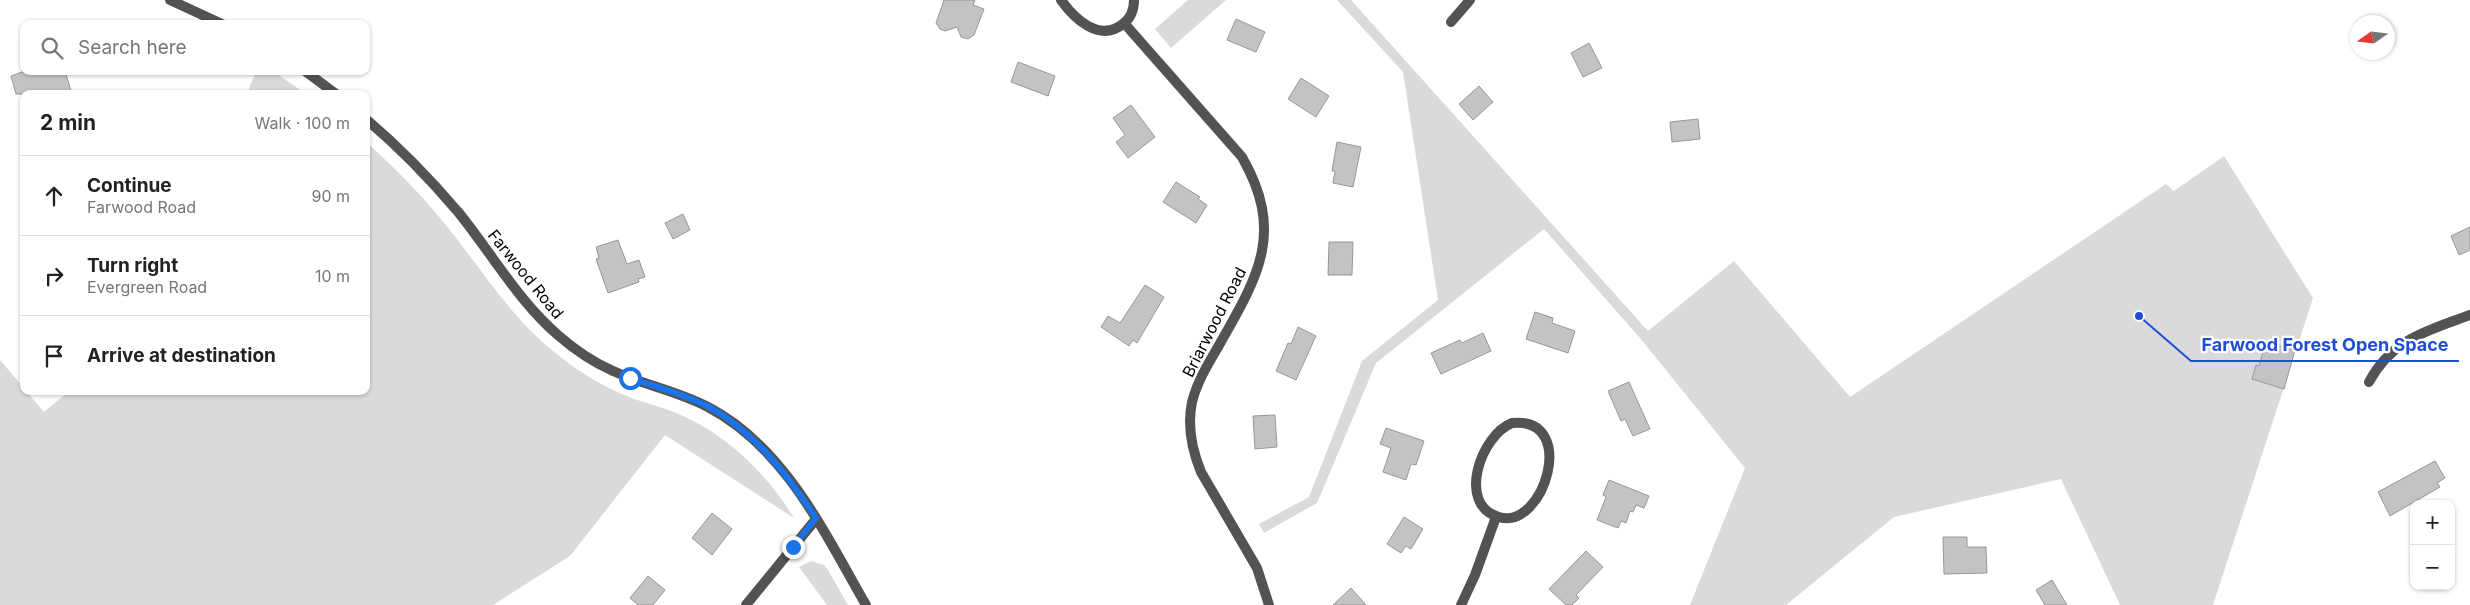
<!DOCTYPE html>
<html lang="en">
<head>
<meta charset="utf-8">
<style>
	:root { --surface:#fff; --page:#f2f2f2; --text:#222; --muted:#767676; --line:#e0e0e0 }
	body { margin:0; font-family:Inter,sans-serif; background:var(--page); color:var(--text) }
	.controls { position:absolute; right:15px; bottom:15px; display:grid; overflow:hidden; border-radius:10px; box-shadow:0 1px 4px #0004 }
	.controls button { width:45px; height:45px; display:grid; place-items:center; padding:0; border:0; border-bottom:1px solid var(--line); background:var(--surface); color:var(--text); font:25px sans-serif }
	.compass { position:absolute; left:2350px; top:15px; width:45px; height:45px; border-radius:50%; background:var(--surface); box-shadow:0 1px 4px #0004; rotate:256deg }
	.stop { position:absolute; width:15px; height:15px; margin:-11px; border:4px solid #1a73e8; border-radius:50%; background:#fff }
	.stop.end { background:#1a73e8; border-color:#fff; box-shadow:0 1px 5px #0008 }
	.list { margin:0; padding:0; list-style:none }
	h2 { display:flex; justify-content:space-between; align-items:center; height:65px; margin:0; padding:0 20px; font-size:21px }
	h2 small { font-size:16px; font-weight:400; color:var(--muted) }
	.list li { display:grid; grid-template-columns:32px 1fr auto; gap:15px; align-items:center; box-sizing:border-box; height:80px; padding:0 20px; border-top:1px solid var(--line) }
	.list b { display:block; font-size:19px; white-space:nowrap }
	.list p { margin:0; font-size:16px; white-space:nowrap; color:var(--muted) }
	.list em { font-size:16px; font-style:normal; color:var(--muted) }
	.icon { flex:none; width:28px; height:28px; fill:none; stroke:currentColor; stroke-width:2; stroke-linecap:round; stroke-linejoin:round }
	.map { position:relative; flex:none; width:2470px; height:605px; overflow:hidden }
	.search { position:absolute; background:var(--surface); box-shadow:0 1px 4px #0004; left:20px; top:20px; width:350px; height:55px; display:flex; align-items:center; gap:12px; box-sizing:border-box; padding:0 18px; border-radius:10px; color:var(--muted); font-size:19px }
	.panel { position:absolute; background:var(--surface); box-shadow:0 1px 4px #0004; left:20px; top:90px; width:350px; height:305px; border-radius:10px }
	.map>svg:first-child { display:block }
	.green { fill:#dadada }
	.building { fill:#c3c3c3; stroke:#979797 }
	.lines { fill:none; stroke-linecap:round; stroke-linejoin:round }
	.street { stroke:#535353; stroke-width:10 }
	.route { stroke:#1a73e8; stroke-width:6 }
	.labels { text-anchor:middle; stroke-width:4.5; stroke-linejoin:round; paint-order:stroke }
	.street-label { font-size:16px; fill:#000; stroke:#fff }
	.leader { fill:none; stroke:#1d4ed8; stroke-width:2 }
	.callout-dot { fill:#1d4ed8; stroke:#fff; stroke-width:2 }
	.callout-label { font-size:18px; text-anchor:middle; font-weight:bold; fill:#1d4ed8; stroke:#fff; stroke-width:4.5; stroke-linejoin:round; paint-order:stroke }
</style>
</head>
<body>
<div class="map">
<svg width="2470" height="605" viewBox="0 0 2470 605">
	<rect width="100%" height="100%" fill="#fff"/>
	<g class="green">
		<polygon points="1188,0 1226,0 1171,48 1155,29"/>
		<polygon points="1337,0 1351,0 1648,331 1734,261 1850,397 2166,184 2174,191 2224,156 2313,298 2213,605 2120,605 2061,479 1894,517 1786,605 1690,605 1745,468 1640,338 1544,229 1376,363 1317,503 1264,533 1259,524 1309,497 1362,361 1438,300 1403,72"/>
		<polygon points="256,71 273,71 306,94 247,94"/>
		<path d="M366 142C394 167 421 194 445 224 480 267 510 316 553 351 577 371 605 388 634 399 647 403 661 407 674 412 725 433 765 471 794 518L665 435 570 556 493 605H0V360L24 388V391H26L44 412 69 391H366Z"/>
		<polygon points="811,561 824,565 828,570 848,605 827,605 799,567"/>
	</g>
	<g class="building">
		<polygon points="944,0 975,0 973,5 984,9 974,35 968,39 961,37 957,27 945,31 940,29 936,23"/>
		<polygon points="1236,19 1265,32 1256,52 1227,40"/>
		<polygon points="1589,43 1602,68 1583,77 1571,53"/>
		<polygon points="1018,62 1055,76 1048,96 1011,82"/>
		<polygon points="25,71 65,71 72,94 16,94 11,76"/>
		<polygon points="1301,78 1329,96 1316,117 1288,99"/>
		<polygon points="1479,86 1493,102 1473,120 1459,104"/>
		<polygon points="1131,105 1155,137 1128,158 1116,142 1125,135 1113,118"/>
		<polygon points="1698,119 1700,139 1672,142 1670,122"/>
		<polygon points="1337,142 1361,147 1353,187 1333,183 1335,171 1332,171"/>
		<polygon points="1176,182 1200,197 1198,199 1207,205 1196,223 1163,202"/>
		<polygon points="683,214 690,230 673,239 665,223"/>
		<polygon points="2470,227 2470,250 2459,255 2451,236"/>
		<polygon points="618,240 627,264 639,260 645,277 638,279 639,282 608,293 596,259 599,258 596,247"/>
		<polygon points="1329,242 1353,242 1352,275 1328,275"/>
		<polygon points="1145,285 1164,297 1137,343 1133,340 1129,346 1101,327 1108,316 1120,323"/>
		<polygon points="1535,312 1553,318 1552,323 1575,331 1568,353 1526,339"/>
		<polygon points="1298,327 1316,336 1296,380 1276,371 1288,343 1291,344"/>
		<polygon points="1483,333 1491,351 1441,374 1431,353 1460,340 1462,343"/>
		<polygon points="2266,342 2295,350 2284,389 2252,379 2256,365 2259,366"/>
		<polygon points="1629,382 1650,429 1633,436 1625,419 1621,421 1608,391"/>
		<polygon points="1275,415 1277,447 1255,449 1253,416"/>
		<polygon points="1386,428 1424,441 1416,465 1411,464 1406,480 1383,472 1391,448 1380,444"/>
		<polygon points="2435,461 2445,478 2437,483 2440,487 2390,516 2378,492"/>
		<polygon points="1609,480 1649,496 1644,508 1636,505 1633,512 1630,511 1626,523 1621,521 1618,528 1597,520 1606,497 1603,495"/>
		<polygon points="712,513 732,529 712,555 692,538"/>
		<polygon points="1404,517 1423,529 1411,549 1406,546 1401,553 1387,544"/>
		<polygon points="1943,537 1967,537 1967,547 1986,547 1987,573 1944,574"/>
		<polygon points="1586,551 1603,567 1576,595 1579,598 1572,605 1566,605 1549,589"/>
		<polygon points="648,576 665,590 653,605 638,605 630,598"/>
		<polygon points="2052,580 2067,605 2045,605 2036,590"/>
		<polygon points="1351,588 1366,605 1333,605"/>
	</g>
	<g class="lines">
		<g class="street">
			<polyline points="170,0 222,24"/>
			<path d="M1061 0C1074 18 1099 43 1123 24 1131 18 1134 10 1134 0"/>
			<polyline points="1451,22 1470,0"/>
			<path d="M1124 23 1242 157C1286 234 1257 278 1218 347 1208 364 1197 382 1192 402 1187 426 1192 450 1201 472L1257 568 1269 605"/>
			<polyline points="305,71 336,94"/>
			<path d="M366 119C399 147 431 180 459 213 492 254 519 302 559 336 575 350 593 362 613 371 644 385 678 391 708 407 785 447 825 534 866 605"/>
			<path d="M2369 382C2392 339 2427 331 2470 315"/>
			<path d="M1512 423C1579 416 1544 531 1499 517 1456 505 1481 435 1512 423Z"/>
			<polyline points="746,605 816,519"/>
			<polyline points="1461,605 1475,575 1496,517"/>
		</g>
	</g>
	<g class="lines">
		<path class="route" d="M630 378C656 387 684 394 709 407 755 432 788 476 816 518L793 547"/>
	</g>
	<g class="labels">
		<g class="street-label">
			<text transform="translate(526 274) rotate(51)" y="6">Farwood Road</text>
			<text transform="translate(1214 322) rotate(-63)" y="6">Briarwood Road</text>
		</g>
	</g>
	<path class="leader" d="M2139 316L2191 361H2459"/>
	<circle class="callout-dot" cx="2139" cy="316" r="5"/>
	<g class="callout-label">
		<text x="2325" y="351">Farwood Forest Open Space</text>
	</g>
</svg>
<div class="controls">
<button>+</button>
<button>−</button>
</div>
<svg class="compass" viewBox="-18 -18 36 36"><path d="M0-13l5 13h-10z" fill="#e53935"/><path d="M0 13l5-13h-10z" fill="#767676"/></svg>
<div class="stop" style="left:630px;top:378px"></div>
<div class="stop end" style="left:793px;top:547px"></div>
<div class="search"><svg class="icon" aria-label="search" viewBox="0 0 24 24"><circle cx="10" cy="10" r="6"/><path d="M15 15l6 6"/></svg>Search here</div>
<section class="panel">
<h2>2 min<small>Walk · 100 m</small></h2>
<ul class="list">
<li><svg class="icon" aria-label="ahead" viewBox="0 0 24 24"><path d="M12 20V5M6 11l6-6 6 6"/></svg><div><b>Continue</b><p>Farwood Road</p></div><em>90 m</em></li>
<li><svg class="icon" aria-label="right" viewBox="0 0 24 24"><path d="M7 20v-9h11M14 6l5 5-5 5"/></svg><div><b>Turn right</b><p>Evergreen Road</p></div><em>10 m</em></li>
<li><svg class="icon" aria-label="arrive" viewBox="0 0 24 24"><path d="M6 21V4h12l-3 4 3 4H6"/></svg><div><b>Arrive at destination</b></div></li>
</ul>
</section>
</div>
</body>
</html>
